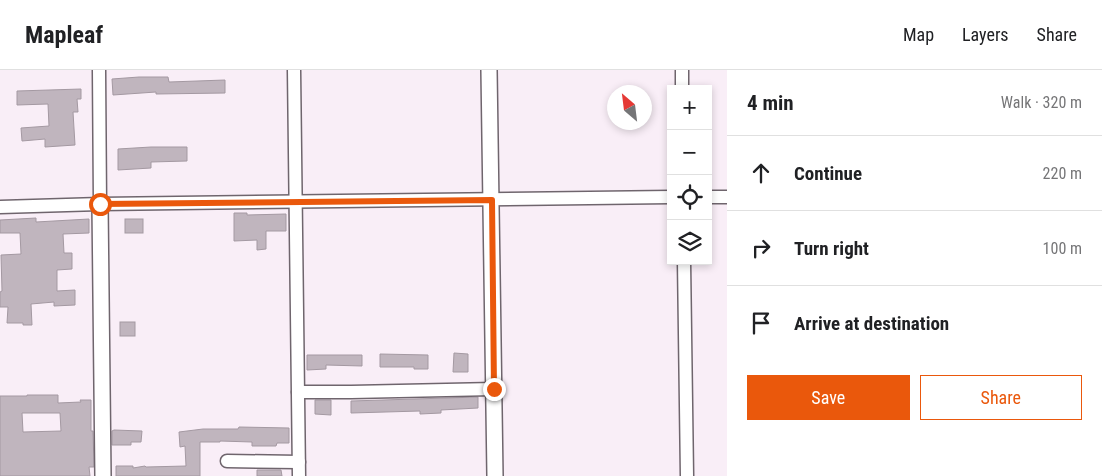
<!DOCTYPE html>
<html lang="en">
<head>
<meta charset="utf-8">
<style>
	:root { --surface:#fff; --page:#f2f2f2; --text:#202124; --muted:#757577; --line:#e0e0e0; --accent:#ea580c }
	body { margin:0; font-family:"Roboto Condensed",sans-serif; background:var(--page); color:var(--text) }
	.controls { position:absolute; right:15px; top:15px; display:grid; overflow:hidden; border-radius:0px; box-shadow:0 2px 8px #0003 }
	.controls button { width:45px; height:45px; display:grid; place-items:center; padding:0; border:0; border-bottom:1px solid var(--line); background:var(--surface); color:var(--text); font:25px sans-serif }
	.compass { position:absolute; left:607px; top:15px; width:45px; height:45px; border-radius:50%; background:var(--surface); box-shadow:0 2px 8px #0003; rotate:332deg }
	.stop { position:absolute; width:15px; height:15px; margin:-11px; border:4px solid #ea580c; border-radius:50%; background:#fff }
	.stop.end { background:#ea580c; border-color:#fff; box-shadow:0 1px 5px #0008 }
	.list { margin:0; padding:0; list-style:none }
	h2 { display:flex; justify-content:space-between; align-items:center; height:65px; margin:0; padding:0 20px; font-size:21px }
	h2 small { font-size:16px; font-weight:400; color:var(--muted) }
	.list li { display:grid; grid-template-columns:32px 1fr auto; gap:15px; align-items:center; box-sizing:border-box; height:75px; padding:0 20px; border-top:1px solid var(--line) }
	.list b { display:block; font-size:19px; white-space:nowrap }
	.list em { font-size:16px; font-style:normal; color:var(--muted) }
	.actions { display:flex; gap:10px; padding:15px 20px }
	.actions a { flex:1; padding:11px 0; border:1px solid var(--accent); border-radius:0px; text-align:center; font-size:18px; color:var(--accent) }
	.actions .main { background:var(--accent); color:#fff }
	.icon { flex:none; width:28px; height:28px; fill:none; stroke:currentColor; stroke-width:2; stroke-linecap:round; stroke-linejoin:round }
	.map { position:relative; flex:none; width:727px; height:406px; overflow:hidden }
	header { display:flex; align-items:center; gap:30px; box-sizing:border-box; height:70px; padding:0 25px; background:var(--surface); border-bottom:1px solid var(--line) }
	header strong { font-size:24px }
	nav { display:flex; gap:28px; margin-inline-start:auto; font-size:18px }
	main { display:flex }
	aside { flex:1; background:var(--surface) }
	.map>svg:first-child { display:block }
	.building { fill:#c0b5be; stroke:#a499a2; fill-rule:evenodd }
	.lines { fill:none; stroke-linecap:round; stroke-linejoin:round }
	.minor-casing { stroke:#6f656d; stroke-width:15 }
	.tertiary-casing { stroke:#6f656d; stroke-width:18 }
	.minor { stroke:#fff; stroke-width:12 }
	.tertiary { stroke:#fff; stroke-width:15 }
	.route { stroke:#ea580c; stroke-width:6 }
</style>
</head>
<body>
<header>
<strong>Mapleaf</strong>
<nav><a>Map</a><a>Layers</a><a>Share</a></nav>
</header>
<main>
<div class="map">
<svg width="727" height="406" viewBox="0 0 727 406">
	<rect width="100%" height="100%" fill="#f9eef7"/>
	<g class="building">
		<polygon points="139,7 168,7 169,12 225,10 225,23 156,24 156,22 113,25 112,9"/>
		<polygon points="81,19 81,29 77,29 78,42 73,42 75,75 45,77 45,69 22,71 21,58 49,56 48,34 17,35 17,21"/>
		<polygon points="151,77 187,77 187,91 151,92 151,98 118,100 118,79"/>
		<polygon points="234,143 247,143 247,145 286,144 286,161 266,161 266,179 257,180 257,170 234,171"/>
		<polygon points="36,148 36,152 89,149 89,163 63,164 64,183 72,183 72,199 57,200 57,221 75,220 75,235 54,236 54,232 31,234 32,255 23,255 23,253 7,253 8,237 0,237 0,222 2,221 1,185 21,184 20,163 0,163 0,150"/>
		<rect x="125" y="149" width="18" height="14"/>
		<rect x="120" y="252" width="15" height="14"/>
		<polygon points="454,283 468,284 468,302 453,302"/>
		<polygon points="380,284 428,285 428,299 414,299 414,297 380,297"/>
		<polygon points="307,285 362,285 362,296 326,295 326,299 307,300"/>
		<path d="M27 325H58V333L81 332 80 330H91V361H93L94 397H89L90 406H0V326H27ZM22 343H60L61 361 23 362Z"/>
		<polygon points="478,327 478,338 441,340 441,343 420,344 420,341 351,343 351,331"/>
		<polygon points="315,330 331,330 331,345 315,344"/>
		<polygon points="239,357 289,358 289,373 277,373 276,376 252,376 252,372 220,371 220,372 200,372 200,406 116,406 116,396 133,396 133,398 145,396 146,397 186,396 185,376 180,377 179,362 203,359 238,359"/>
		<polygon points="114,360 142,361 141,372 131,372 131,375 112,375 112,361"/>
		<polygon points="257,400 281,400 282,406 257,406"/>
	</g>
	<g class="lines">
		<g class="minor-casing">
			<g id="minor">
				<polyline points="99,0 100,134"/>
				<polyline points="294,0 299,406"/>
				<polyline points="682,0 682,19"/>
				<polyline points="708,127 727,127"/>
				<polyline points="0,137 100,134 671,127"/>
				<polyline points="684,191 687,406"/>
				<polyline points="298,322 351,322 494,319"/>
				<polyline points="227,391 299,392"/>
			</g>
		</g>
		<g class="tertiary-casing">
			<g id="tertiary">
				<polyline points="489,0 495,406"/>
				<polyline points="100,134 103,406"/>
			</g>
		</g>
		<use href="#minor" class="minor"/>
		<use href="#tertiary" class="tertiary"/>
	</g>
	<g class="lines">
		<polyline class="route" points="100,134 492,130 494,319"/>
	</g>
</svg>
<div class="controls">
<button>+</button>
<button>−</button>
<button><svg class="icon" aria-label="locate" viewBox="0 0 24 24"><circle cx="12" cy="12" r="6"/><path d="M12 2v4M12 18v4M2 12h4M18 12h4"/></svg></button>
<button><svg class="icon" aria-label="layers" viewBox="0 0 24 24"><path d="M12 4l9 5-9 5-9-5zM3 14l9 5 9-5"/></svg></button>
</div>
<svg class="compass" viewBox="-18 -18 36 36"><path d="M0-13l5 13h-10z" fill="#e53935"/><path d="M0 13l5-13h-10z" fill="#757577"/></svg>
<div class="stop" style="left:100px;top:134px"></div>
<div class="stop end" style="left:494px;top:319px"></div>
</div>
<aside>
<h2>4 min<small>Walk · 320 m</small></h2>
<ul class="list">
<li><svg class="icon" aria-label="ahead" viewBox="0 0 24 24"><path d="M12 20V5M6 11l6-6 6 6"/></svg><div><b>Continue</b></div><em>220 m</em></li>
<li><svg class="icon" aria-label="right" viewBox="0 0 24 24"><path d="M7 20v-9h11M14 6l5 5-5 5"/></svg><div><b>Turn right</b></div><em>100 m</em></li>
<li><svg class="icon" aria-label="arrive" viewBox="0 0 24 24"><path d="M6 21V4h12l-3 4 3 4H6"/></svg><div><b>Arrive at destination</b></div></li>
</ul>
<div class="actions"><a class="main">Save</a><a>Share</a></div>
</aside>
</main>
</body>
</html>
